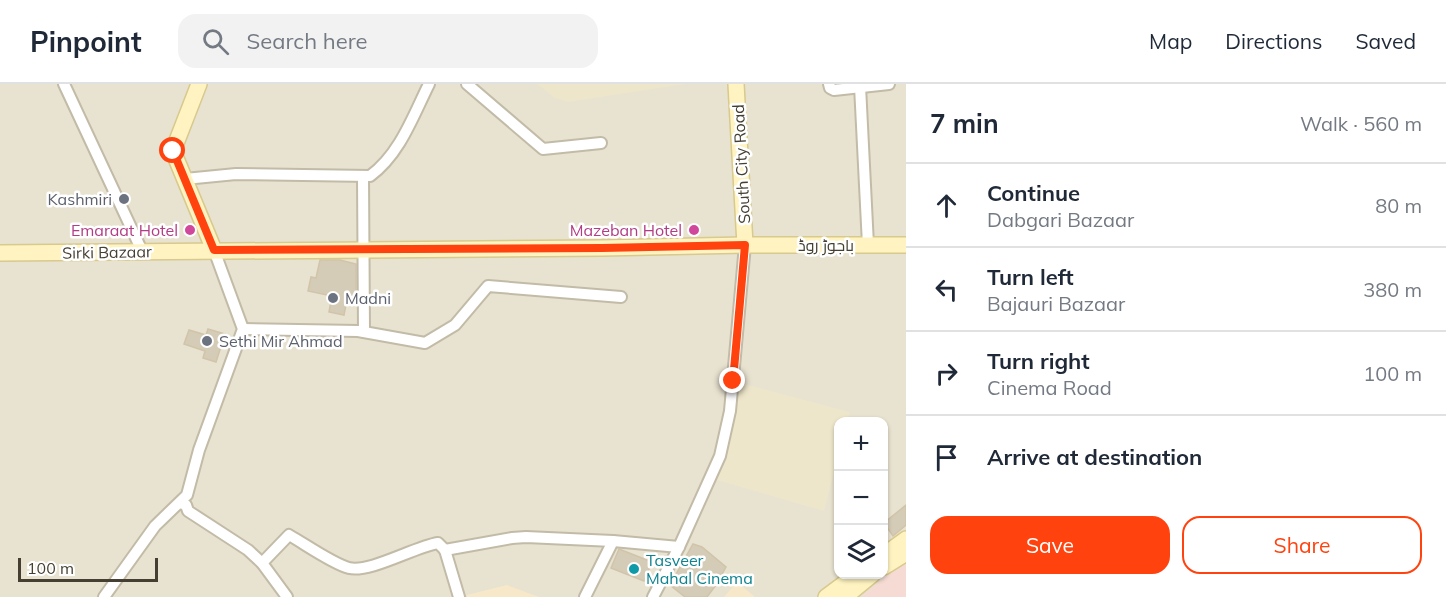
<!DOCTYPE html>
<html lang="en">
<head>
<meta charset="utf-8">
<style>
	:root { --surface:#fff; --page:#f2f2f3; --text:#1f2937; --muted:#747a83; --line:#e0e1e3; --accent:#ff420e }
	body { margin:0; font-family:Mulish,Cairo,sans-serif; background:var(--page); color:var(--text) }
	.controls { position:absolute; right:18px; bottom:18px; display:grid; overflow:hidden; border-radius:12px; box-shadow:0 2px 4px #0004 }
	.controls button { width:54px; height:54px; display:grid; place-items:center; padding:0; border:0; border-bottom:2px solid var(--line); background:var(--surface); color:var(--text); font:30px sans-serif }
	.scale { position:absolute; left:18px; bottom:15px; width:140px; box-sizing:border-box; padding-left:6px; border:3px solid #453f32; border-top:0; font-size:16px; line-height:21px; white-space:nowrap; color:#453f32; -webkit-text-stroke:4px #fff; paint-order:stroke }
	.stop { position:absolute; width:18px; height:18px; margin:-14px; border:4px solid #ff420e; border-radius:50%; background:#fff }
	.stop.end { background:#ff420e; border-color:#fff; box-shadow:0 2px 6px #0008 }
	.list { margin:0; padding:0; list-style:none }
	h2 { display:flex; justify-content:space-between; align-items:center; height:78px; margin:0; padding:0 24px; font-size:26px }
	h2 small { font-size:20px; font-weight:400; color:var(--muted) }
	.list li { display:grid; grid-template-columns:39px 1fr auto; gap:18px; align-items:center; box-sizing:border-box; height:84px; padding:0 24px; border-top:2px solid var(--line) }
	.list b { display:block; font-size:22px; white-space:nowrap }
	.list p { margin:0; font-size:20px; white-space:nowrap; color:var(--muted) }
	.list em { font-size:20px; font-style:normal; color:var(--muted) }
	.actions { display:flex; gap:12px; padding:18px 24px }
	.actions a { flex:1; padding:14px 0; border:2px solid var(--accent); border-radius:18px; text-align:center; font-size:21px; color:var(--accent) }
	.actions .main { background:var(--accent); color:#fff }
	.icon { flex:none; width:33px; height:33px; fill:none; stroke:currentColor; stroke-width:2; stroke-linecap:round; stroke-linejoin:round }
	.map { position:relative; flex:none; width:906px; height:513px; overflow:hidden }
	header { display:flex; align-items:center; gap:36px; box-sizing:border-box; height:84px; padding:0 30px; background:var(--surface); border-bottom:2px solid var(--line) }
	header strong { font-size:28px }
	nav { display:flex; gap:33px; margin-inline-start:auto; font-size:21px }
	.search { width:420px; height:54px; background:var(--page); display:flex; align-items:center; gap:15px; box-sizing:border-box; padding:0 21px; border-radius:18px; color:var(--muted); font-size:22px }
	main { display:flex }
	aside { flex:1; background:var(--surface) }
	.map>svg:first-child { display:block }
	.residential { fill:#e8e2d0; fill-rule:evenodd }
	.commercial { fill:#f8e8ca }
	.education { fill:#eee6cb }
	.medical { fill:#f6dbd4 }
	.building { fill:#d5ccb7; stroke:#d1c4a9; stroke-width:1.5 }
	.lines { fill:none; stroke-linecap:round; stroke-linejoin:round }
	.street-casing { stroke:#c2bba7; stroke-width:14 }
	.secondary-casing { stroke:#d8c98d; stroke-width:18 }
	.street { stroke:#fff; stroke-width:10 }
	.secondary { stroke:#fff4c1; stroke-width:15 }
	.route { stroke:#ff420e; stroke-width:8 }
	.worship-dot { fill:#6b7280; stroke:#fff; stroke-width:2 }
	.hotel-dot { fill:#d1479c; stroke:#fff; stroke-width:2 }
	.culture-dot { fill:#0f9aa8; stroke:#fff; stroke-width:2 }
	.labels { text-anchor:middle; stroke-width:5; stroke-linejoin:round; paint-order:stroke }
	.street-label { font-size:16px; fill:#453f32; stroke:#fff }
	.worship-label { font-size:16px; fill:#5b616d; stroke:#fff; text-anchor:start }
	.hotel-label { font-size:16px; fill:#b23c85; stroke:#fff; text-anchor:end }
	.culture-label { font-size:16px; fill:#0d838f; stroke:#fff; text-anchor:start }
</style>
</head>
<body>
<header>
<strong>Pinpoint</strong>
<div class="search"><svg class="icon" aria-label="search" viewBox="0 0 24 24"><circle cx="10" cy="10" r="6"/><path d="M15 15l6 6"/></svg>Search here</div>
<nav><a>Map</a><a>Directions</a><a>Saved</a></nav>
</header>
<main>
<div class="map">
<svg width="906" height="513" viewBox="0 0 906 513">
	<rect width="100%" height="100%" fill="#f3efe2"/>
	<path class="residential" d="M0 0H906V513H0ZM838 338H884V490H838Z"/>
	<g class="commercial">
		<polygon points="737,498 755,513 724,513"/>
		<polygon points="507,501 539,513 467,513 467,511"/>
	</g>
	<g class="education">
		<polygon points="537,0 685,0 568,18 555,14"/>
		<polygon points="733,297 850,328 847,337 838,338 838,372 824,427 710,394"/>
	</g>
	<polygon class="medical" points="906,475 906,513 861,513"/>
	<g class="building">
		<polygon points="320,176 340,176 356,180 356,207 354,217 347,215 344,231 329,228 332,212 308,207 311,193 316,194"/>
		<polygon points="208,245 225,250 216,278 203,274 205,267 184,260 189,246 206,251"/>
		<polygon points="906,421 906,441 893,452 884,439"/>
		<polygon points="693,460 702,463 726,483 716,501 707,513 685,513 670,501"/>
		<polygon points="619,465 652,478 644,497 611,484"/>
	</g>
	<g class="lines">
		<g class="street-casing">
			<g id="street">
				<polyline points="64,0 142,167"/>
				<polyline points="467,0 543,65 601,59"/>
				<polyline points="829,0 830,4 834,6 889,0"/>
				<polyline points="860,2 868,161"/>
				<polyline points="363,93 364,248"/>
				<path d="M185 95 236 90 370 92C400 70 413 32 429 0"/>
				<polyline points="243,245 358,247 425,259 455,241 488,202 621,213"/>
				<polyline points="180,419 186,421 188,427 248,466 262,479 287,513"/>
				<polyline points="445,466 512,454 526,453 613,457 679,463"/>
				<polyline points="445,466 459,513"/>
				<path d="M262 479 289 451C305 460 333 480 349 484 370 489 414 463 438 459L445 466"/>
				<polyline points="104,513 155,442 187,411 199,366 243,245 214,166"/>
				<polyline points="585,513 613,457"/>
				<polyline points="653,513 679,463 720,372 730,327 745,161"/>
			</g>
		</g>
		<g class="secondary-casing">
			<g id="secondary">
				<polyline points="199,0 173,67 214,166"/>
				<polyline points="736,0 745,161"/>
				<polyline points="0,169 602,164 745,161 906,161"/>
				<polyline points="884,471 906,455"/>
				<polyline points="884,483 906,469"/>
				<polyline points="826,513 857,490"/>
				<polyline points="845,513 873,490"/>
			</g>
		</g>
		<use href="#street" class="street"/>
		<use href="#secondary" class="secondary"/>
	</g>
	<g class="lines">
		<polyline class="route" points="173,67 214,166 602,164 745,161 733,297"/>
	</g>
	<g class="worship-dot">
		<circle cx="124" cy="115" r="6"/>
		<circle cx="333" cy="214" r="6"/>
		<circle cx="207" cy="257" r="6"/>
	</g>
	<g class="hotel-dot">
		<circle cx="190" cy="146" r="6"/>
		<circle cx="694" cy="146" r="6"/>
	</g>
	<circle class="culture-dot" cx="634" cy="485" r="6"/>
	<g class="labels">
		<g class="street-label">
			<text transform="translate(741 80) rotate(-93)" y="6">South City Road</text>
			<text x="826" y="167">باجوڑ روڈ</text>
			<text transform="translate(107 168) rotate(-1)" y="6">Sirki Bazaar</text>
		</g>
		<g class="worship-label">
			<text x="112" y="121" text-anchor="end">Kashmiri</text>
			<text x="345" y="220">Madni</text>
			<text x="219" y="263">Sethi Mir Ahmad</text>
		</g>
		<g class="hotel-label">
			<text x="178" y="152">Emaraat Hotel</text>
			<text x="682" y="152">Mazeban Hotel</text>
		</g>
		<g class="culture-label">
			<text x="646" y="482">Tasveer<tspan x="646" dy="18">Mahal Cinema</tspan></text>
		</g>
	</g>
</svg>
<div class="controls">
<button>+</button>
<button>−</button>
<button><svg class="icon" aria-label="layers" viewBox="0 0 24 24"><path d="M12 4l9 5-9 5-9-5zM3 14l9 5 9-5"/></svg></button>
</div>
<div class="scale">100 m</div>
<div class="stop" style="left:173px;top:67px"></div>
<div class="stop end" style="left:733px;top:297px"></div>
</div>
<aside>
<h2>7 min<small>Walk · 560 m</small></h2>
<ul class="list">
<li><svg class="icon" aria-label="ahead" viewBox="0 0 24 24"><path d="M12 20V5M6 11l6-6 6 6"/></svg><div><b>Continue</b><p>Dabgari Bazaar</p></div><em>80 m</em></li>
<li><svg class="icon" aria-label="left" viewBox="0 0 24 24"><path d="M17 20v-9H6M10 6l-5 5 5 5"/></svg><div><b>Turn left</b><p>Bajauri Bazaar</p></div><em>380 m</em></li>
<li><svg class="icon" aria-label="right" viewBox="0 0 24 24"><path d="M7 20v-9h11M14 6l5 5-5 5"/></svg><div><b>Turn right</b><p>Cinema Road</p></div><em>100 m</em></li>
<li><svg class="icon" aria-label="arrive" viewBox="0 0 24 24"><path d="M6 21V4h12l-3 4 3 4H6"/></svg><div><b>Arrive at destination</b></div></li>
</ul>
<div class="actions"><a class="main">Save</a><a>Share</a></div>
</aside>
</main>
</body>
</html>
